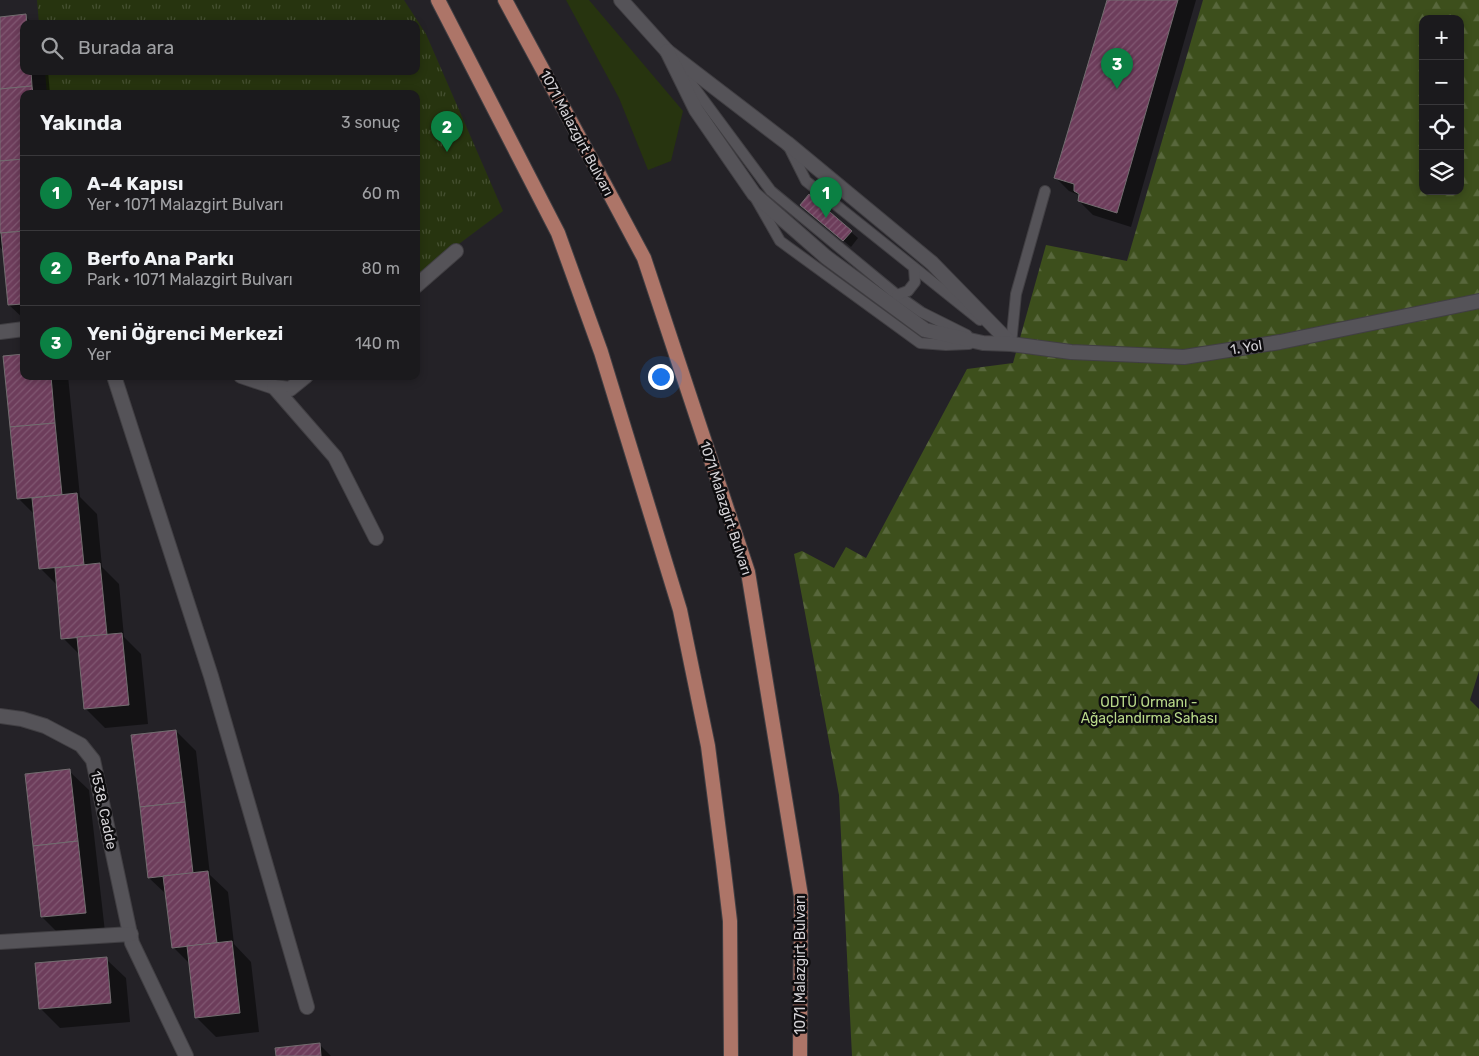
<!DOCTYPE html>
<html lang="tr">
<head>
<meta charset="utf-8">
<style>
	:root { --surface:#1b1a1d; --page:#28272a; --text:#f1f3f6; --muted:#a0a1a4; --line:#39383b; --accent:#0b8043 }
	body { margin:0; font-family:Rubik,sans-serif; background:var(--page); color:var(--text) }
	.controls { position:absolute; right:15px; top:15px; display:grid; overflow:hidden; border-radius:10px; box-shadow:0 2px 8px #0003 }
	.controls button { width:45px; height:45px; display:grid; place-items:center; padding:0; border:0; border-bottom:1px solid var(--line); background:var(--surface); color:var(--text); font:25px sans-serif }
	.you { position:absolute; left:660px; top:376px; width:18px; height:18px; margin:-12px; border:4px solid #fff; border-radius:50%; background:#1a73e8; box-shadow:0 0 0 8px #1a73e833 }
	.badge { display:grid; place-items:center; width:32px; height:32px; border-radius:50%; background:var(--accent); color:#fff; font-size:16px; font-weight:700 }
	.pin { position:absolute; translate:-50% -41px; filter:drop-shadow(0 1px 2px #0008) }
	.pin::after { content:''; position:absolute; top:26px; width:18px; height:15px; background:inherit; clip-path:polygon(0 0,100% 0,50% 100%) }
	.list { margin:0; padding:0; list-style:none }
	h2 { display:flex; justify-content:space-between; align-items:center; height:65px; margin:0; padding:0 20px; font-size:21px }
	h2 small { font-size:16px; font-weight:400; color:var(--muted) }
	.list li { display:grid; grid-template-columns:32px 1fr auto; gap:15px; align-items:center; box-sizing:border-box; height:75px; padding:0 20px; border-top:1px solid var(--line) }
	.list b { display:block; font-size:19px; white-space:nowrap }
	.list p { margin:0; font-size:16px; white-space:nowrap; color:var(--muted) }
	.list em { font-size:16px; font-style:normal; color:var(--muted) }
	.icon { flex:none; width:28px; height:28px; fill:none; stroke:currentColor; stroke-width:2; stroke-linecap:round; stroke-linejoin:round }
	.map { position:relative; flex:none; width:1479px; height:1056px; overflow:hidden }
	.search { position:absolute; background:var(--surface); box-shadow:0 2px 8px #0003; left:20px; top:20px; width:400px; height:55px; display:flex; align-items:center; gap:12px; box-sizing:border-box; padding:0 18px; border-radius:10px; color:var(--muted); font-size:19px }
	.panel { position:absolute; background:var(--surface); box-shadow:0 2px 8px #0003; left:20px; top:90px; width:400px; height:290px; border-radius:10px }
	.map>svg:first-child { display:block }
	.grass { fill:#27340f }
	.forest { fill:url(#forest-firs); fill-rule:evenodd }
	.park { fill:url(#park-tufts) }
	.shadow { fill:#0007 }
	.building { fill:url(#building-hatch); stroke:#736d70 }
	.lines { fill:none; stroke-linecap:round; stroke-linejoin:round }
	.service-casing { stroke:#413f43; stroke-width:12 }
	.minor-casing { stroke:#413f43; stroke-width:16 }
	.tertiary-casing { stroke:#413f43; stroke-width:16 }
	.primary-casing { stroke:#413f43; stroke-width:16 }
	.service { stroke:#555358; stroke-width:10 }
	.minor { stroke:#555358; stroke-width:14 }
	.tertiary { stroke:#555358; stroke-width:14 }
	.primary { stroke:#ad7568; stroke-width:14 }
	.labels { text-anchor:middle; stroke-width:5; stroke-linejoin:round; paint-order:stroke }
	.street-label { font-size:14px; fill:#d4d2d6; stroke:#0d0c0e }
	.park-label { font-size:14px; fill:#b8d889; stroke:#0d0c0e }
</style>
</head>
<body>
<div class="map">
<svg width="1479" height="1056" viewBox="0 0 1479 1056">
	<defs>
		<pattern id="forest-firs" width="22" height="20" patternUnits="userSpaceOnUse" patternTransform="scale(1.25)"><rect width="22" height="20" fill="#3d4f1c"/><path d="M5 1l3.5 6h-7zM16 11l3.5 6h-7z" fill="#58673c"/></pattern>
		<pattern id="park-tufts" width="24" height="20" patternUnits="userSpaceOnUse" patternTransform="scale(1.25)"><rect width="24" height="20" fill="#27340f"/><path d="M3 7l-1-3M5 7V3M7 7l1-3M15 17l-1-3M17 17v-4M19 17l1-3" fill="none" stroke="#455031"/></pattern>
		<pattern id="building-hatch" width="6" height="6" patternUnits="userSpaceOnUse" patternTransform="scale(1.25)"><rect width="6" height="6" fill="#6d3d5b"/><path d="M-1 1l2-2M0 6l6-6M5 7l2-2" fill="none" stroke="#815872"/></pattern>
	</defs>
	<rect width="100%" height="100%" fill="#242227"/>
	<polygon class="grass" points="566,0 589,0 683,111 671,161 648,170 619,98"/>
	<path class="forest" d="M1203 0H1479V671L1470 700 1479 709V1056H852L839 795 794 554 802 551 834 568 846 547 866 558 967 369 1013 363 1046 245 1127 261ZM1423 19H1460V191H1423Z"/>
	<polygon class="park" points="37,0 404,0 426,34 503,211 416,276 416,94 47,94 45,71 416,71 416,24 39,24"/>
	<g class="shadow">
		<polygon points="1109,0 1196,0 1131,227 1093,215 1079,201 1079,195 1069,191 1055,177"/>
		<polygon points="25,16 33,24 24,24 24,71 48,71 50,94 24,94 24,319 9,305 4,252 0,247 0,18"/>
		<polygon points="809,212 851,232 858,238 851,247"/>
		<polygon points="24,376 68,376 80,497 97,514 102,567 119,584 124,637 141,654 148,724 105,728 85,708 80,655 63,638 57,585 40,568 35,515 18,498"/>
		<polygon points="176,731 196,751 210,875 228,892 234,944 251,962 259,1032 216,1037 196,1017 190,964 173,947 167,895 149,878"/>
		<polygon points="69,771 89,790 105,932 62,937 42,917"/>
		<polygon points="106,959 126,978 130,1022 60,1028 40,1008"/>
		<polygon points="319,1044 331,1056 277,1056"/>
	</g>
	<g class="building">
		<polygon points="1107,0 1178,0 1117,213 1078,201 1079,194 1074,191 1074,184 1054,178"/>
		<polygon points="26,14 27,24 24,24 24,71 31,71 32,86 0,89 0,17"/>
		<polygon points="32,86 33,94 24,94 24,159 0,161 0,89"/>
		<polygon points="24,159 24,231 0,233 0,161"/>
		<polygon points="809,194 852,231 843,241 800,205"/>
		<polygon points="24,231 24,304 8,305 1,233"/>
		<polygon points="24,354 24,376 51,376 55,423 10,427 3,356"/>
		<polygon points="55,423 62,495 17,499 10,427"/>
		<polygon points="77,493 84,565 39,569 32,498"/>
		<polygon points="100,563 107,635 61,639 55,568"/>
		<polygon points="122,633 129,705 84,709 77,637"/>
		<polygon points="176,730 185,802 140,807 131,735"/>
		<polygon points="70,769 78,841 33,846 25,774"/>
		<polygon points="185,802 193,873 148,878 140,807"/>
		<polygon points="78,841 86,913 41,917 33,846"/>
		<polygon points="208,871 217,943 172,948 163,876"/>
		<polygon points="232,941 240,1013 195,1018 187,946"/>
		<polygon points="107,957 111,1003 39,1009 35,963"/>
		<polygon points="320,1043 321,1056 276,1056 275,1048"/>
	</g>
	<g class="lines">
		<g class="service-casing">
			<g id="service">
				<polyline points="682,71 771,191 897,295 921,312 967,335"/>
				<polyline points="789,147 806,181 980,320"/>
				<polyline points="756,199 780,241 920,343 946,345 969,344"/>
				<polyline points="897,295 908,291 915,282 914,268"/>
				<polyline points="1011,344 1016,294 1045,191"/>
			</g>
		</g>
		<g class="minor-casing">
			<g id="minor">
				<polyline points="416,286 456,251"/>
				<polyline points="0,332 24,329"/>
				<polyline points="114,376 211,676 307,1007"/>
				<polyline points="241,376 274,387 290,389 306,376"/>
				<polyline points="274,387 335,457 376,538"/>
				<polyline points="0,716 22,719 45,726 81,745 93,760 132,943 186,1056"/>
				<polyline points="0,942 131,934"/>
			</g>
		</g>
		<g class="tertiary-casing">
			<g id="tertiary">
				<polyline points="621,0 667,51 787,143 932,263 1011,344"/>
				<polyline points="667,51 696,110 754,194 826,257 925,330 983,343 1011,344 1071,352 1184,357 1280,342 1479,301"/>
			</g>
		</g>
		<g class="primary-casing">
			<g id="primary">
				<polyline points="438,0 558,233 601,352 680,610 708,746 723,862 730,921 731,1056"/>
				<polyline points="505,0 590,157 644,258 748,572 801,896 800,1056"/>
			</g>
		</g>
		<use href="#service" class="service"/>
		<use href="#minor" class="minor"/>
		<use href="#tertiary" class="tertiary"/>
		<use href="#primary" class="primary"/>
	</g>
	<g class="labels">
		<g class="street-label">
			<text transform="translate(577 133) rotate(62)" y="5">1071 Malazgirt Bulvarı</text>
			<text transform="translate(1246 347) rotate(-9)" y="5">1. Yol</text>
			<text transform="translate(726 508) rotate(72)" y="5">1071 Malazgirt Bulvarı</text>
			<text transform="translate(104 810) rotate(78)" y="5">1538. Cadde</text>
			<text transform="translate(800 965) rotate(-90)" y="5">1071 Malazgirt Bulvarı</text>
		</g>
		<g class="park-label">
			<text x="1149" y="707">ODTÜ Ormanı -<tspan x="1149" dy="16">Ağaçlandırma Sahası</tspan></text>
		</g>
	</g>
</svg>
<div class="controls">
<button>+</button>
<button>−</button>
<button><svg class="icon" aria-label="locate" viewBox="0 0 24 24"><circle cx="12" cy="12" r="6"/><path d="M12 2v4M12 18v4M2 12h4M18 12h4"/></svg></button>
<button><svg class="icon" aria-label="layers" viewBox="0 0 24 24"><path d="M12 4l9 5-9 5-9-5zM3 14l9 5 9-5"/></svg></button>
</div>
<div class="you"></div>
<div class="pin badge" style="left:826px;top:218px">1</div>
<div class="pin badge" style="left:447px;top:152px">2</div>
<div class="pin badge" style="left:1117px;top:89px">3</div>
<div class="search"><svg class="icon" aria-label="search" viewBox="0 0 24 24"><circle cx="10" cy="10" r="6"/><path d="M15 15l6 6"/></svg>Burada ara</div>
<section class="panel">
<h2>Yakında<small>3 sonuç</small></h2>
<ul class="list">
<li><span class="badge">1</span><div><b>A-4 Kapısı</b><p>Yer · 1071 Malazgirt Bulvarı</p></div><em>60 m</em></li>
<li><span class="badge">2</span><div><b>Berfo Ana Parkı</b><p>Park · 1071 Malazgirt Bulvarı</p></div><em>80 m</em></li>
<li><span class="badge">3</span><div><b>Yeni Öğrenci Merkezi</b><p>Yer</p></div><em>140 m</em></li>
</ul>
</section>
</div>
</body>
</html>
